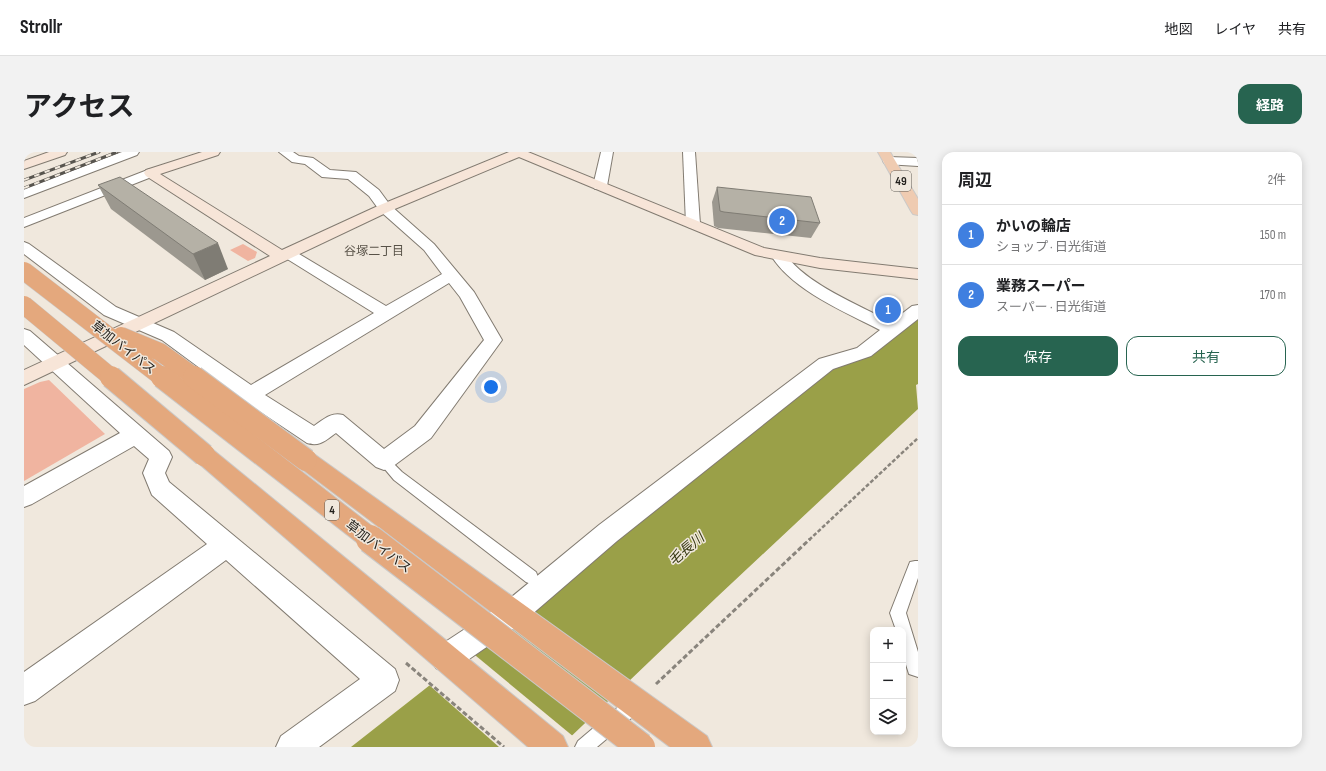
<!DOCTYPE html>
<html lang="ja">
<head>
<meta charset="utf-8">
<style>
	:root { --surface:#fff; --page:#f2f2f2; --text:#202124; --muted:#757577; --line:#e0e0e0; --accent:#276450 }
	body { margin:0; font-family:"Sofia Sans Condensed","Noto Sans JP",sans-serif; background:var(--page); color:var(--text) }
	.controls { position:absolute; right:12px; bottom:12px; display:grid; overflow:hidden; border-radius:8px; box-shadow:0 2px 10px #0003 }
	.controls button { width:36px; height:36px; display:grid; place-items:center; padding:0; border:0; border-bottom:1px solid var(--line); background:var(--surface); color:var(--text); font:20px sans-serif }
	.you { position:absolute; left:467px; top:235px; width:14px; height:14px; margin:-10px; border:3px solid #fff; border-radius:50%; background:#1a73e8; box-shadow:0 0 0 6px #1a73e833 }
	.badge { display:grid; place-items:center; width:26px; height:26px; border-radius:50%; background:var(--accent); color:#fff; font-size:13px; font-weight:700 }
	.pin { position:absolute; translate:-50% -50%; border:2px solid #fff; box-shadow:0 1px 4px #0006 }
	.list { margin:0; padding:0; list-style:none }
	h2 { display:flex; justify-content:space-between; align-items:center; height:52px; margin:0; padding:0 16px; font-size:17px }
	h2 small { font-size:13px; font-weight:400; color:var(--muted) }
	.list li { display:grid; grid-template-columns:26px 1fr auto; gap:12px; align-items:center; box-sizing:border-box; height:60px; padding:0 16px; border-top:1px solid var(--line) }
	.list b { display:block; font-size:15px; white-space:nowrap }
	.list p { margin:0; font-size:13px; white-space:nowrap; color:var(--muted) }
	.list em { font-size:13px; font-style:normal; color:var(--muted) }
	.actions { display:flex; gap:8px; padding:12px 16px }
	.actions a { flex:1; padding:9px 0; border:1px solid var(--accent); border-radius:12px; text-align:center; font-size:14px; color:var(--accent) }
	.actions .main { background:var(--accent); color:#fff }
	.icon { flex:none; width:22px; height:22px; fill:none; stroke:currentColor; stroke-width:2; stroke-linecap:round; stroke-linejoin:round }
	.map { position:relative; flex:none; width:894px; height:595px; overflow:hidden; border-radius:12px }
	header { display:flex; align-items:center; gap:24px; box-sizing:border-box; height:56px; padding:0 20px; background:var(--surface); border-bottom:1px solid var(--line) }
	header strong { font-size:19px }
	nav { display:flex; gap:22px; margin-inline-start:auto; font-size:14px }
	.intro { display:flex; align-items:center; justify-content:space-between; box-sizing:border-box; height:96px; padding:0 24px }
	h1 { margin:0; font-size:28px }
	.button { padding:10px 18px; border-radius:12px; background:var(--accent); color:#fff; font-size:14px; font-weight:700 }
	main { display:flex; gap:24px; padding:0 24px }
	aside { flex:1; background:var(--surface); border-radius:12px; box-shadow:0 2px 10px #0003 }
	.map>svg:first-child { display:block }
	.green { fill:#f0b4a0 }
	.water { fill:#9aa048 }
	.pier { fill:#f0e8dd }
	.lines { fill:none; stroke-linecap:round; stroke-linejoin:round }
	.lane-casing { stroke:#827b71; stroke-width:2 }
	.street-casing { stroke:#827b71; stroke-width:2 }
	.secondary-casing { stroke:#827b71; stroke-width:2 }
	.primary-casing { stroke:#cac9c8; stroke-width:2 }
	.highway-casing { stroke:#cac9c8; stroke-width:2 }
	.path-far1 { stroke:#89847c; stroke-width:2.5; stroke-dasharray:4 2; stroke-linecap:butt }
	.path { stroke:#89847c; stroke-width:3; stroke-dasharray:5 2.5; stroke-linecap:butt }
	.lane { fill:#fff; fill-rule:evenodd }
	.street { fill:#fff; fill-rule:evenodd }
	.secondary { fill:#f7e5d8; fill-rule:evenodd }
	.primary { fill:#efcbb1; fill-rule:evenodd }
	.highway { fill:#e4a87d; fill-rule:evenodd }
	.rail-casing { stroke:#58554f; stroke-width:3 }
	.rail { stroke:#f0e8dd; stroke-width:2; stroke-dasharray:5.5; stroke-linecap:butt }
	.highway-bridge-far2-casing { stroke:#cac9c8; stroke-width:19; stroke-linecap:butt }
	.highway-bridge-far1-casing { stroke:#cac9c8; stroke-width:24; stroke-linecap:butt }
	.highway-bridge-casing { stroke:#cac9c8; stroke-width:30; stroke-linecap:butt }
	.highway-bridge-far2 { stroke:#e4a87d; stroke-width:18 }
	.highway-bridge-far1 { stroke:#e4a87d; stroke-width:22 }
	.highway-bridge { stroke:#e4a87d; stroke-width:28 }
	.wall { fill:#9c988f }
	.shaded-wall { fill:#7f7c74 }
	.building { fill:#b5b1a6; stroke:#7f7c74 }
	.labels { text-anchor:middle; stroke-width:3; stroke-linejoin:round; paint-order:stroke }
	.shield { fill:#f0e8dd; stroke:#5f5b55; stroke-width:1 }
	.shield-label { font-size:12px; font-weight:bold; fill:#211f1b }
	.far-neighbourhood-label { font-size:12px; fill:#585248; stroke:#f0e8dd }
	.street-label { font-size:13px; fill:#211f1b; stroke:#f0e8dd }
	.water-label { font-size:14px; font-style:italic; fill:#383b15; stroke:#f0e8dd }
</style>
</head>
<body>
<header>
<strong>Strollr</strong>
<nav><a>地図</a><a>レイヤ</a><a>共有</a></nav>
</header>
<div class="intro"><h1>アクセス</h1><a class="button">経路</a></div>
<main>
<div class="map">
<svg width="894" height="595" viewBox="0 0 894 595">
	<rect width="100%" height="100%" fill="#f0e8dd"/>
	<g class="green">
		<polygon points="219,92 233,100 231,106 224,109 206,98"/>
		<polygon points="25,228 81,282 0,329 0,237 16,230"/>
	</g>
	<polygon class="water" points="894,164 894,232 892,233 894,257 693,445 536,595 327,595 791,231 814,214"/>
	<polygon class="pier" points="446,499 550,585 539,595 475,595 404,532"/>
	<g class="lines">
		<g class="lane-casing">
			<g id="lane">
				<polygon points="360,304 364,306 378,320 512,420 514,425 512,430 507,432 502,430 370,328 354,309 356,306"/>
				<polygon points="891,409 894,409 894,426 882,461 894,500 894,525 885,522 879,503 879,478 872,478 866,461 886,410"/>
				<polygon points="612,543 618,545 620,551 618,557 573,595 551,595 554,589 606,545"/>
			</g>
		</g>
		<g class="street-casing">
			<g id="street">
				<polygon points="98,0 115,0 113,3 0,46 0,37"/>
				<path d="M255 0H269L275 4 289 6 306 18 332 20 355 38 366 53 410 92 450 140 478 188 407 286 368 315 360 318 352 315 312 281C302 288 296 295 283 291L219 248 138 188 80 163 0 102V90L5 92 92 155 150 180 227 233 350 161 260 105 257 102 260 99 265 97 270 99 362 154 418 122 400 98 356 59 345 44 324 27 298 25 281 12 268 10ZM425 131 436 145 460 188 391 274 360 297 319 263C307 260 300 267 290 274L241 243Z"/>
				<polygon points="577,0 589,0 583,34 581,37 571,37 569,34"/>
				<polygon points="659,0 671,0 676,72 674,75 669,76 664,75 662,72"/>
				<polygon points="865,5 894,6 894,14 861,12 859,9 861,6"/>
				<polygon points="126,17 130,18 132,21 130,24 0,75 0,66"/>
				<path d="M756 100 761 102C782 132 835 153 867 170L888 154 894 153V167L847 204 809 217 593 389 499 470 432 516 422 521 412 516 407 506 412 496 479 452 575 373 795 207 833 196 856 178C821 160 770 139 748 105L751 102Z"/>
				<polygon points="0,177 6,179 145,299 148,305 141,321 145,330 371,517 375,528 371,539 295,595 252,595 257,584 336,527 202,408 11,549 0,553 0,520 183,392 128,343 119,321 125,307 110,294 8,352 0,355 0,334 96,281 0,193"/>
			</g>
		</g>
		<g class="secondary-casing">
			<g id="secondary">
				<polygon points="25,0 43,0 41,3 0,17 0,9"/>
				<polygon points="178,0 196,0 194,3 136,22 258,98 356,53 485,0 504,0 740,96 796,106 894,117 894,127 796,116 731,103 495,5 366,59 0,233 0,218 246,104 122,24 120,21 122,18"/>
			</g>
		</g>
		<g class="primary-casing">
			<polygon id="primary" points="854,0 866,0 894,47 894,63 889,62 887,59"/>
		</g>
		<g class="highway-casing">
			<g id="highway">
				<polygon points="180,294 188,297 539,584 544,595 504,595 172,309 169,303 172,297"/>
				<polygon points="282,299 290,302 683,584 688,595 646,595 274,314 271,308 274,302"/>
			</g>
		</g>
		<polyline class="path-far1" points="785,388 894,286"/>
		<g class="path">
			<polyline points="382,511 480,595"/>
			<polyline points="632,532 786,387"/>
		</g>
		<use href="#lane" class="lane"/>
		<use href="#street" class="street"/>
		<use href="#secondary" class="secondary"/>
		<use href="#primary" class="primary"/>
		<use href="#highway" class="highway"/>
		<g class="rail-casing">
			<g id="rail">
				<polyline points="0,28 75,0"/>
				<polyline points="0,36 93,0"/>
			</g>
		</g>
		<use href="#rail" class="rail"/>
		<g class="highway-bridge-far2-casing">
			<g id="highway-bridge-far2">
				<polyline points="0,119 139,226"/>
				<polyline points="0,153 88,226"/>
				<polyline points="97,184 136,200 172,226"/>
			</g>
		</g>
		<g class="highway-bridge-far1-casing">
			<g id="highway-bridge-far1">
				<polyline points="87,225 180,303"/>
				<polyline points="138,225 348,388"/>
				<polyline points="170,225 282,308"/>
			</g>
		</g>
		<g class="highway-bridge-casing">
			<polyline id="highway-bridge" points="346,387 617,595"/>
		</g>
		<use href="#highway-bridge-far2" class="highway-bridge-far2"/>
		<use href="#highway-bridge-far1" class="highway-bridge-far1"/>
		<use href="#highway-bridge" class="highway-bridge"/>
	</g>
	<g class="wall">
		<polygon points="74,33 204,117 181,128 87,57"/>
		<polygon points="693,35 796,71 787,86 694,76 690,74 688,50"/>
	</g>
	<polygon class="shaded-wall" points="194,91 204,117 181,128 169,102"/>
	<g class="building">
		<polygon points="96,25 194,91 169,102 74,33"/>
		<polygon points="693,35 787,45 796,71 700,60 696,59"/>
	</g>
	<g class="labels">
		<g class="shield">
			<rect x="867" y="19" width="20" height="20" rx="3"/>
			<rect x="301" y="348" width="14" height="20" rx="3"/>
		</g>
		<g class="shield-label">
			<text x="877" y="33">49</text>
			<text x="308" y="362">4</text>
		</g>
		<g class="far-neighbourhood-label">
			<text x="350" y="103">谷塚二丁目</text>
		</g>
		<g class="street-label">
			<text transform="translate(100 195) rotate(38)" y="5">草加バイパス</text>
			<text transform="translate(355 394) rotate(37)" y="5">草加バイパス</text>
		</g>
		<g class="water-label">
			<text transform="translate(662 397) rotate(-40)" y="5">毛長川</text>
		</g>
	</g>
</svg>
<div class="controls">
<button>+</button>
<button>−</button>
<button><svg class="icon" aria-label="layers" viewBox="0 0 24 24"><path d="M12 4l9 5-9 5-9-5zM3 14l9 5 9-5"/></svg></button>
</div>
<div class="you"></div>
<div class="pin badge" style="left:864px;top:158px;background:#3f7fe0">1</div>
<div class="pin badge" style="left:758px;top:69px;background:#3f7fe0">2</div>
</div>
<aside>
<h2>周辺<small>2件</small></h2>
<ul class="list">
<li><span class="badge" style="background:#3f7fe0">1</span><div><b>かいの輪店</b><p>ショップ · 日光街道</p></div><em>150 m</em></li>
<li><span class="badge" style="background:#3f7fe0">2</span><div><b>業務スーパー</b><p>スーパー · 日光街道</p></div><em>170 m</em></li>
</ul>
<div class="actions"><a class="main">保存</a><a>共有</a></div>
</aside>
</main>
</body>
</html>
